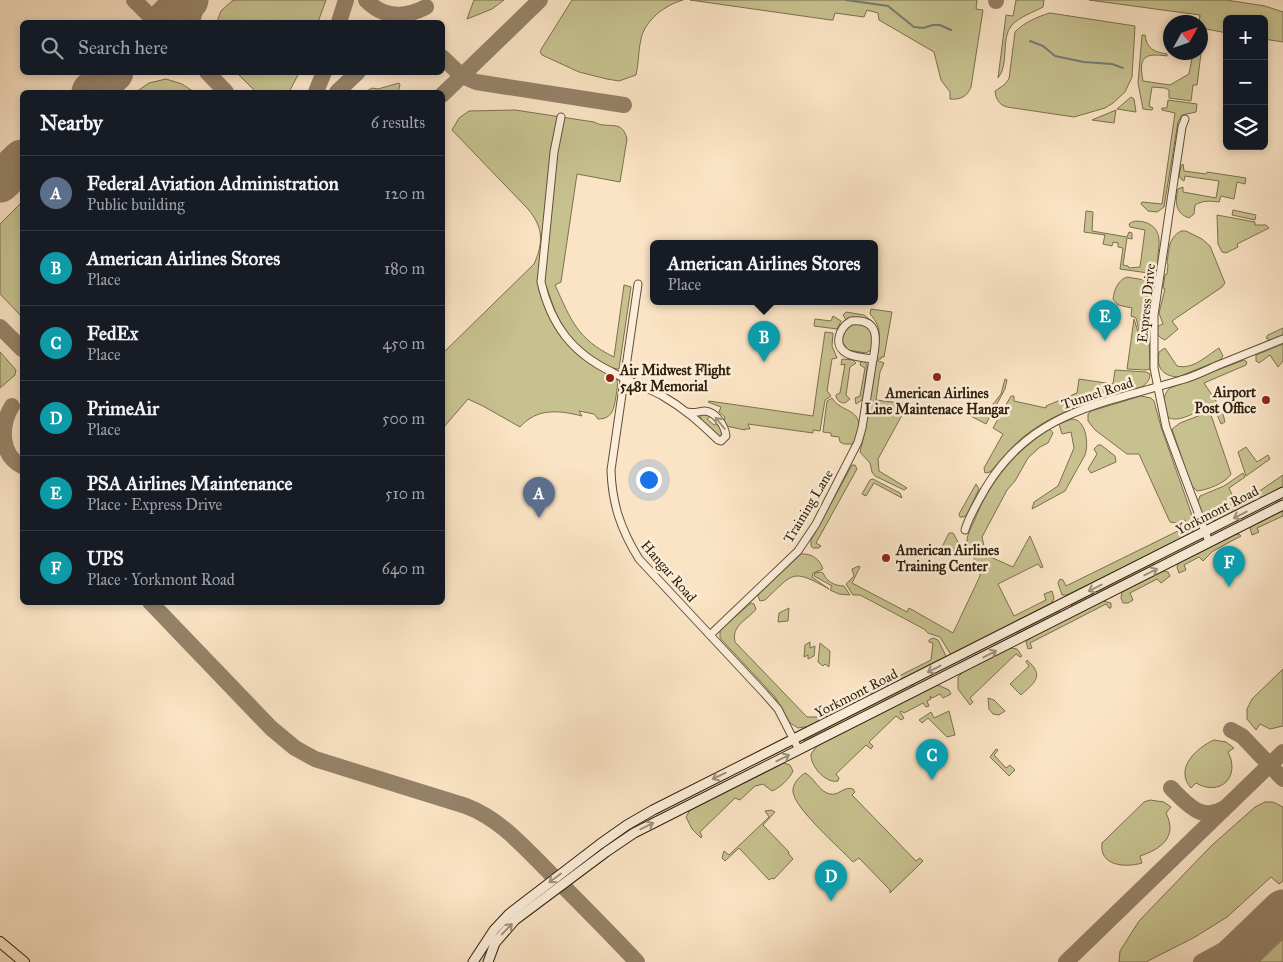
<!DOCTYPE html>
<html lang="en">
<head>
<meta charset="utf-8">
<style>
	:root { --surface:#171b24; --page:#20242c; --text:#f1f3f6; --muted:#9ea1a6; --line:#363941; --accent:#c59692 }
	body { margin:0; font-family:"IM FELL Great Primer",serif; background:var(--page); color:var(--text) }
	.controls { position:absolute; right:15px; top:15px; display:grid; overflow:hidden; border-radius:8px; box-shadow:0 2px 8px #0003 }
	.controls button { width:45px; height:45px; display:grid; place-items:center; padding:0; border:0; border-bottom:1px solid var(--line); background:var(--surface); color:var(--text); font:25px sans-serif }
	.compass { position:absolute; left:1163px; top:15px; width:45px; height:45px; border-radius:50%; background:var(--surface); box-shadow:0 2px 8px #0003; rotate:50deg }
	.you { position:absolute; left:648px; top:479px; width:18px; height:18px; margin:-12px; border:4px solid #fff; border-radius:50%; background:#1a73e8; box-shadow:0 0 0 8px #1a73e833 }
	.badge { display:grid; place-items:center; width:32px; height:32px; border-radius:50%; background:var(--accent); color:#fff; font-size:16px; font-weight:700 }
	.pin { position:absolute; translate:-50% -41px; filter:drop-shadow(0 1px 2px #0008) }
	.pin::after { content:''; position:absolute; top:26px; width:18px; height:15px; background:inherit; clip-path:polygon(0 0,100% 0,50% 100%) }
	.popup { position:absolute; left:650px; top:240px; width:228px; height:65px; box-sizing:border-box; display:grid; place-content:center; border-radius:8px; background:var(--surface); filter:drop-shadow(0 1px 4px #0005); font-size:16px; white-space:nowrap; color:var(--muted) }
	.popup b { font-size:19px; color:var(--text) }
	.popup::after { content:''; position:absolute; left:50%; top:100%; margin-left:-10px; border:10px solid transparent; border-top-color:var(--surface) }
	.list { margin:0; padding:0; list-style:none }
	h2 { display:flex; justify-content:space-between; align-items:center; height:65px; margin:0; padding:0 20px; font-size:21px }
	h2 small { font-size:16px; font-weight:400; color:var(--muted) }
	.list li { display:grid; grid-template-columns:32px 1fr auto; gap:15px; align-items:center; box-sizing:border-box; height:75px; padding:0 20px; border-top:1px solid var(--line) }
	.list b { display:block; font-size:19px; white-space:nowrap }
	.list p { margin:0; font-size:16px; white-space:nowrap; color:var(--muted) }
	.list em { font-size:16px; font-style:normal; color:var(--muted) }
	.icon { flex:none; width:28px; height:28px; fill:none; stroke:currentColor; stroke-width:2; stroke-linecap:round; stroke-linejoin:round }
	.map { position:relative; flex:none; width:1283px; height:962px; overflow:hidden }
	.search { position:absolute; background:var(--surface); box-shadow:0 2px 8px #0003; left:20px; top:20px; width:425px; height:55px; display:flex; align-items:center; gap:12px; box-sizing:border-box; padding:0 18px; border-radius:8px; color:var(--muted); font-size:19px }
	.panel { position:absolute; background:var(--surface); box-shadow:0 2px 8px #0003; left:20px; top:90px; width:425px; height:515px; border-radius:8px }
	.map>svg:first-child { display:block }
	.green { fill:#c7c18f; stroke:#7b704e }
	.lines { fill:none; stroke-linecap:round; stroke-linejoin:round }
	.stream { stroke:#737e75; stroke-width:2 }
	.taxiway { stroke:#958268; stroke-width:16 }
	.runway { stroke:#958268; stroke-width:41 }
	.street-casing { stroke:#62513a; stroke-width:9 }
	.secondary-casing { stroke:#2f200c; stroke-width:11 }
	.primary-casing { stroke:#2f200c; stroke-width:12 }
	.street { stroke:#fcedd9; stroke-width:7 }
	.secondary { stroke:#fcedd9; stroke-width:9 }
	.primary { stroke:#fbe4c5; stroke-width:10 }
	.oneway { stroke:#a0917d }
	.poi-dot { fill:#8f2418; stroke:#fcedd9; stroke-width:2 }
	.labels { text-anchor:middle; stroke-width:5; stroke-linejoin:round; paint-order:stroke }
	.street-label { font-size:14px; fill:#2f200c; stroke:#fcedd9 }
	.poi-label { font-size:14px; font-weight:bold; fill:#2f200c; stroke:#fcedd9; text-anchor:start }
</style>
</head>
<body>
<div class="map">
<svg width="1283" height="962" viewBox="0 0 1283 962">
	<rect width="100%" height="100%" fill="#fbe4c5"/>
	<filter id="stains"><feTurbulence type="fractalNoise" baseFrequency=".004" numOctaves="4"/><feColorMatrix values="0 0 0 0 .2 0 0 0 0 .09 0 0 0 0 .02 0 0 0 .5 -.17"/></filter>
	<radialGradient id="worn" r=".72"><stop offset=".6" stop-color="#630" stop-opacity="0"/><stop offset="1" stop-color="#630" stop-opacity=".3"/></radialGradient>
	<g class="green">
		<polygon points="233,0 326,0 318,22 217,22 221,11"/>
		<polygon points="474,0 504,0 492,9 467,19"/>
		<path d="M572 0H683C665 5 645 20 641 39 638 51 639 63 636 75L619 81 607 79 579 72 542 55 540 52 542 48Z"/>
		<path d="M690 0H977L976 9 983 10 971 87C967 97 960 100 950 99V92L941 80 934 52 879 20 878 13 867 10 864 17 835 13 833 20H831Z"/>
		<path d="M1016 0H1044L1043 7C1034 12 1019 17 1012 25 1000 38 1010 64 998 78L1006 15 1013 16Z"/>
		<polygon points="1089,0 1226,0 1265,6 1283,12 1283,42 1264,39 1264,19 1227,19 1227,33 1201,28 1200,22 1199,22 1200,15"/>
		<path d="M1050 13 1135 26 1132 77 1125 92 1113 103 1105 108 1074 117 1007 107C999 105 996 99 995 91L1004 85 1009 79 1015 32C1023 23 1039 16 1050 13Z"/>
		<path d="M1142 35H1145C1147 49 1154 52 1167 54V56C1145 53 1138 56 1143 81L1170 85 1189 74 1193 53 1200 52 1201 37 1203 38 1197 85H1193L1191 101 1169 98V90L1165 88 1152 87 1149 106 1153 108 1152 110 1143 109 1138 83Z"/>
		<polygon points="237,73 299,73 289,92 256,92"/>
		<polygon points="166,79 182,84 194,92 136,92 149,83"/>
		<polygon points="399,83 400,85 398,92 365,92 372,88 378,89"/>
		<polygon points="1131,97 1134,99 1136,112 1117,109"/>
		<polygon points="1168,100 1197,104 1196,112 1182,115 1178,122 1164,207 1157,212 1148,211 1141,204 1142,202 1162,204 1175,113 1162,110 1162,108 1167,108"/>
		<path d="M515 110 594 122C608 130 622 118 627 139L620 182 577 174 561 282 555 285C571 320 577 339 614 357L624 285 631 287 619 369C611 369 605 364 598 360 566 340 558 322 547 288L539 291C548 315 559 341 581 356 592 364 606 370 617 379 618 385 617 390 616 396 614 408 613 419 598 419L594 414 579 411 582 416C558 410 537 408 520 427L483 406 468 399 443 428V353L534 264C544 242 543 227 528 209L452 130 459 118 469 111Z"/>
		<polygon points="1116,110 1114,123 1092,120"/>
		<path d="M1183 164 1184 171 1206 174 1207 172 1246 178 1245 184 1237 182 1234 199 1221 196 1219 202C1210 201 1203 200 1195 205L1194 214 1189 218C1175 213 1175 202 1178 189L1183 187V192L1216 198 1219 181 1185 176 1184 181 1182 180 1179 176 1181 166Z"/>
		<polygon points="22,202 22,317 0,294 0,224"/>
		<polygon points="1233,210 1256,215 1255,220 1232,215"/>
		<path d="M1086 211 1093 212 1092 231 1127 237 1129 232 1132 233V239L1127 238 1123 265 1128 266 1129 268 1140 267 1145 230 1130 227 1129 224C1134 220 1138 221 1144 222 1161 227 1160 240 1158 254 1158 260 1158 265 1155 270L1148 273 1120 269 1123 248 1118 247V243L1113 242 1112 246 1103 244 1105 235 1084 232Z"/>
		<polygon points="1217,215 1255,222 1255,225 1266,225 1269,228 1237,244 1238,247 1226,253 1222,252 1218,244"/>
		<path d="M1181 231H1186L1202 239 1210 246 1225 283 1222 287 1172 321 1178 329 1165 340 1161 338 1157 334 1158 326 1163 324 1159 313 1165 289 1163 288 1165 275 1167 274 1168 265 1167 263C1169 250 1168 238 1181 231Z"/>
		<path d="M1127 277 1150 281 1153 286 1148 332 1140 334 1136 318 1131 316 1132 308 1118 305 1113 299C1114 290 1118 280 1127 277Z"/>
		<path d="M871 309 892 312 884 357H881V359H876C879 340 884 329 870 314Z"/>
		<polygon points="846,312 864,315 873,322 854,317 846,320 843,315"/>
		<polygon points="833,316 841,321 837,329 814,326 815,319 831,321"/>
		<polygon points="1134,319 1139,335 1149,338 1150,369 1146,370 1127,369"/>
		<polygon points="860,323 866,326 873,335 873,349 866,353 848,350 842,341 844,331 851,325"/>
		<polygon points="1283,328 1283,335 1270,340 1266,338 1268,335"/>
		<polygon points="825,332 833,333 832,346 837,358 832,359 827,391 831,396 825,400 820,431 813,430 813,433 748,424 750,429 745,429 745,430 726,426 724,421 725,417 719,412 721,407 708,402 709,401 813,416"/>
		<polygon points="1283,344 1283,361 1278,367 1270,355 1259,363 1256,361 1256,355"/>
		<path d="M1165 348 1177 366C1193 370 1206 356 1219 348L1223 356 1220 360 1178 377C1162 376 1156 367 1159 352Z"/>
		<polygon points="0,352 16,370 15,375 0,388"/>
		<path d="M842 359 853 360 856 363 850 367 846 395 850 399 845 403C840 403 836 400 836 395L840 393 845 364 841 365Z"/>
		<polygon points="863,360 867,365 867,369 863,397 862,400 856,404 855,398 860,396 865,368 860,365 861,361"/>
		<polygon points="876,360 884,363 880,372 876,400 908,404 878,459 879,471 907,488 904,490 875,476 872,472 870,463 860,452 865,431"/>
		<path d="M1244 360 1247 362 1246 365 1204 383 1222 410 1225 422 1221 424 1216 412 1211 407C1198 409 1182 423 1169 418 1163 409 1161 396 1170 388Z"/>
		<path d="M1115 370 1146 372 1150 374C1150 380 1147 383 1142 387 1100 399 1057 409 1022 438 1010 448 1001 460 990 472L985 473 984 468 1003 434 993 428 1011 396H1014V401L1046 408V406L1077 393 1079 379 1113 384Z"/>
		<polygon points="1005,379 1007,380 1005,389 986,424 957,409 986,413 1001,394"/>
		<polygon points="1141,396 1151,398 1154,401 1161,427 1194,521 1194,530 1188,536 1067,595 1062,595 1058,583 1060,579 1063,580 1066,586 1188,526 1185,520 1176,523 1170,522 1139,454 1127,454 1095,430 1088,421 1088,414 1091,411"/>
		<path d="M832 398C840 412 863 409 858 430 857 436 856 440 852 444H844L840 442 839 437 831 436V433L823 432 827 401Z"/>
		<polygon points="702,413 709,415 710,417 707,419 714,425 719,424 723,434 722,436 718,437 701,419 700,416"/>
		<path d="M1206 413 1211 415 1231 474C1226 483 1207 490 1197 491L1191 485 1172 429 1180 423Z"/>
		<path d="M1072 419C1086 419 1089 444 1085 455L1065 491 1032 509 1034 502 1058 486 1074 448 1071 432 1062 434 1059 424Z"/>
		<path d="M1050 429 1053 433 1048 443 1040 447 1028 458 1015 481 1007 490 982 537 986 555 1013 567 1030 536 1043 567 1041 568 1038 564 998 584 1014 616 1046 600 1044 594 1052 591 1054 598 1052 603 951 655 940 637 928 633 924 629 860 595H853L846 584 854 576 852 569 859 566 860 567 852 583 907 612 909 608 953 633 980 576C982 562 966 555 967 541 967 534 972 526 975 519 989 483 1016 450 1050 429Z"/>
		<polygon points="1098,445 1101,445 1115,456 1116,462 1091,473 1088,469 1097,454 1094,449"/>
		<polygon points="1246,447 1257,462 1268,455 1270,459 1246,476 1238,452"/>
		<polygon points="852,465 855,465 857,469 816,543 821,546 819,548 813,548 811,546 811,540"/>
		<path d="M1243 473 1245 477 1229 488 1237 505 1252 497 1254 503 1218 521C1205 521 1201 513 1198 502L1200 496 1224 486Z"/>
		<polygon points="1283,475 1283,488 1264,498 1260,497 1258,492"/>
		<polygon points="873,479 900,493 902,498 874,483 866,496 862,494 870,480"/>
		<polygon points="976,484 979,489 967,514 964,517 960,517 959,514"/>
		<polygon points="1283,510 1283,516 1257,528 1259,532 1252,535 1250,528 1251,526"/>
		<polygon points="949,533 953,533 958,542 957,550 951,554 947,554 942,547"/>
		<polygon points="1239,534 1241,536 1213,551 1203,561 1199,557 1184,565 1186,570 1179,573 1177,567 1179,562 1234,535"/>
		<path d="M801 554C811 553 820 559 823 569L813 573 812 577 829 589C791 568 794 573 765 600L760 601 758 596 759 594Z"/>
		<polygon points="1151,563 1156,565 1073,607 1071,605"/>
		<polygon points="1163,571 1168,572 1170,576 1161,583 1157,579 1130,593 1133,600 1128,603 1123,603 1121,598 1122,592"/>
		<path d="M821 572 823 573C827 582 835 586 844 586L850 595 839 594 830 590 832 586 814 576 815 573Z"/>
		<polygon points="1103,601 1111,603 1111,608 1109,608 1106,604 1030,643 1032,648 1028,649 1026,642 1032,637"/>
		<path d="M751 603 754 604 756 609C748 620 731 625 735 642L807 717H817L931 660 933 643 929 642V640L933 638 938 640 946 656 944 659 811 726 798 728 790 723 775 697 720 638V631L722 628Z"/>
		<polygon points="789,608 788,621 778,622 779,613"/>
		<polygon points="1057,611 1060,612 1060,614 1018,634 1017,633 1018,630"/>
		<polygon points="810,642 810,648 815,646 814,656 808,659 808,655 804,657 805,645"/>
		<polygon points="820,643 830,651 829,667 825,664 823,666 818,662"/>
		<polygon points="1011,648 1017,649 1022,656 1020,657 1016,654 970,698 973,702 970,705 958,689 958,677 964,671"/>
		<path d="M1027 660C1045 676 1035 682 1021 695L1010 684 1029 666 1026 662Z"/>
		<polygon points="1283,669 1283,726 1270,729 1260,724 1256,730 1247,719 1247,709 1252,699"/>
		<polygon points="912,684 915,688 803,741 807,737"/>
		<path d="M938 685 949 690 951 694 943 698 940 694 932 698 930 696 931 699 927 701 929 706 926 707 923 703 904 713 901 711 900 712 904 718 901 720 896 716 869 742 873 746 871 749 866 745 836 774 839 778 838 781C826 784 810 766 811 754L817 746Z"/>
		<polygon points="988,698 994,700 1005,711 999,715 993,714 989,709"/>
		<polygon points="949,711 955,735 947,737 928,718 922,723 919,720 931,712 934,718"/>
		<path d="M1214 740 1226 742 1234 748 1228 752C1241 777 1220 797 1196 783L1191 788C1174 769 1196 748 1214 740Z"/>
		<polygon points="996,749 998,750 994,755 1006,768 1010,765 1015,770 1009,776 990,757"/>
		<path d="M784 763 790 765 793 771C790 778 780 788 772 791L763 784 755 786 740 800 735 798 700 832 702 836 701 838 692 829 686 817 690 810Z"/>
		<path d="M805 773C814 777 819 792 830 794 839 796 843 786 853 789L855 792 852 795 916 861 920 858 923 861 890 893V890L859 858 853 862C840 848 795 809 793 792 792 784 799 777 805 773Z"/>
		<path d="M1150 800 1164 802 1171 807 1166 813C1178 837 1161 849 1140 856L1142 863C1125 868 1099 866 1102 843L1144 802Z"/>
		<polygon points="1265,802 1273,802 1283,807 1283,881 1279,884 1271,877 1227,917 1195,937 1146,962 1119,962 1120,951 1139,921 1211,846 1255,807"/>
		<polygon points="771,810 775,812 763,825 789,852 788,853 793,859 774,879 772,878 769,880 739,848 725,861 722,858 724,851 729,855 769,817 765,811"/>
		<polygon points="1283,939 1283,962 1259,962"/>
	</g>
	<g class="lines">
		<g class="stream">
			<polyline points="846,0 888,6 914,27 923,28 933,25 940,25 951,30"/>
			<polyline points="1030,41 1043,46 1055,56 1084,62 1112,64 1123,68"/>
		</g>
		<g class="taxiway">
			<polyline points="134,0 156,22"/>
			<path d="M366 0C383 18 405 18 426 7"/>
			<polyline points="996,1 996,0"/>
			<polyline points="192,22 198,0"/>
			<polyline points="339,22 346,0"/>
			<polyline points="442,57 462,76 476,82 624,105"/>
			<polyline points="207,72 226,92"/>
			<polyline points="112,73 114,72"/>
			<polyline points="316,92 324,72"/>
			<polyline points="337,92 358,72"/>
			<polyline points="442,95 540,0"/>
			<polyline points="0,327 22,349"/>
			<path d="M12 406C0 426 0 455 22 466"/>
			<path d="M150 602 271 728 295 748 315 759 466 806C500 819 523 846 549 872 578 901 608 931 637 962"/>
			<polyline points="1231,730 1242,736 1283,779"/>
			<path d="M1171 788C1186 803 1201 822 1223 809"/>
			<polyline points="1066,962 1283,752"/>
			<polyline points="1201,962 1225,949 1281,912"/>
		</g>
		<g class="runway">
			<polyline points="165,22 188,0"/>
			<polyline points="92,92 113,72"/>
			<polyline points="0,182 22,160"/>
			<polyline points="1229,962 1283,910"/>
		</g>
		<g class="street-casing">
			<g id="street">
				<path d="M561 117 554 152 541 282C551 325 572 353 612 372 628 381 645 387 661 395 685 409 698 421 718 440L721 441 726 436C725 426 716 412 705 411 699 411 695 414 688 412"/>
				<polyline points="1185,119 1182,127 1177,160 1154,315 1154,368 1166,427 1209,542"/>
				<path d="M638 284 611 470C612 504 621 530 639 559L764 693 778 709 799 750"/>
				<path d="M851 321C880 318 877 340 873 359 865 358 855 357 848 354 832 346 839 328 851 321Z"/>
				<path d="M965 530C969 516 978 502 985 489 1031 411 1102 404 1181 380 1193 377 1205 371 1216 366 1238 357 1261 348 1283 339"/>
				<polyline points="710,635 798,551 816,524 858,442 862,428 873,359"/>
			</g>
		</g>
		<g class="secondary-casing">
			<g id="secondary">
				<polyline points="473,962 494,930 509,914 600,844 627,825 653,810 1283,492"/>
				<polyline points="488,962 495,943 515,920 606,852 634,833 1283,505"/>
			</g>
		</g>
		<g class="primary-casing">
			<polyline id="primary" points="0,942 24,962"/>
		</g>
		<use href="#street" class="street"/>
		<use href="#secondary" class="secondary"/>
		<use href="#primary" class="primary"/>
	</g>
	<defs><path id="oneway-shaft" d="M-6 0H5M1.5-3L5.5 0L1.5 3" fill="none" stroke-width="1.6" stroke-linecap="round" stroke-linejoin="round" transform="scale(1.25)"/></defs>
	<g class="oneway">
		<use href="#oneway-shaft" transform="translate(720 423) rotate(-129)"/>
		<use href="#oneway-shaft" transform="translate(1240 515) rotate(153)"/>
		<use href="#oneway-shaft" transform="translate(1151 572) rotate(-27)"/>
		<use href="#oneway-shaft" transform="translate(1095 588) rotate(153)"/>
		<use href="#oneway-shaft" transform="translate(990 654) rotate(-27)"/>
		<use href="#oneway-shaft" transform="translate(934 669) rotate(153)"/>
		<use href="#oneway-shaft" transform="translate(783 758) rotate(-27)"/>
		<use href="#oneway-shaft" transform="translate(719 776) rotate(154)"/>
		<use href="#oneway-shaft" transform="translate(647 826) rotate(-27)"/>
		<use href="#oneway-shaft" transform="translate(555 878) rotate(143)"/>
		<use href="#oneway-shaft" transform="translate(507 929) rotate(-46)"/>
	</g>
	<g class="poi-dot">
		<circle cx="937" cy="377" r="5"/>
		<circle cx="610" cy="378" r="5"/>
		<circle cx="1266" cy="400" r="5"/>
		<circle cx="886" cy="558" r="5"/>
	</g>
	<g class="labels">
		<g class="street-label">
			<text transform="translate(1146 303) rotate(-84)" y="5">Express Drive</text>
			<text transform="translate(1097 393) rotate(-18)" y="5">Tunnel Road</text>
			<text transform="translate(808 506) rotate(-59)" y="5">Training Lane</text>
			<text transform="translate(1217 510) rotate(-27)" y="5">Yorkmont Road</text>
			<text transform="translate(669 571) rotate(49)" y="5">Hangar Road</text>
			<text transform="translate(856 693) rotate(-27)" y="5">Yorkmont Road</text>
		</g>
		<g class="poi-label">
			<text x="620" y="375">Air Midwest Flight<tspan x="620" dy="16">5481 Memorial</tspan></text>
			<text x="1256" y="397" text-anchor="end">Airport<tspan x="1256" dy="16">Post Office</tspan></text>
			<text x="937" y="398" text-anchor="middle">American Airlines<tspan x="937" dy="16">Line Maintenace Hangar</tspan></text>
			<text x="896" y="555">American Airlines<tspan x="896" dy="16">Training Center</tspan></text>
		</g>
	</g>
	<rect width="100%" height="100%" filter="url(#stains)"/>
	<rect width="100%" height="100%" fill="url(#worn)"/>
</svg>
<div class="controls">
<button>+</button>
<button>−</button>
<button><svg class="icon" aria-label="layers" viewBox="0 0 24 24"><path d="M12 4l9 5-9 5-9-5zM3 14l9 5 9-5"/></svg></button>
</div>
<svg class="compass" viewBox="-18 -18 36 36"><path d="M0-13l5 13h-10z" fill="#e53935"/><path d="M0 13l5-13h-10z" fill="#9ea1a6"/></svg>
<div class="you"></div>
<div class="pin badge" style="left:539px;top:518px;background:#5c6f8a">A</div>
<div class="pin badge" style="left:764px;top:362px;background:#0f9aa8">B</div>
<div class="popup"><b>American Airlines Stores</b>Place</div>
<div class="pin badge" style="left:932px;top:780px;background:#0f9aa8">C</div>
<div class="pin badge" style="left:831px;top:901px;background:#0f9aa8">D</div>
<div class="pin badge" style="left:1105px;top:341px;background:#0f9aa8">E</div>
<div class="pin badge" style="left:1229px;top:587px;background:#0f9aa8">F</div>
<div class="search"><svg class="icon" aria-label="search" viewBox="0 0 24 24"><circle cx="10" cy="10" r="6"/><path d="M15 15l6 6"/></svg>Search here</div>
<section class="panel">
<h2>Nearby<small>6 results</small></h2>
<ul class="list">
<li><span class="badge" style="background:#5c6f8a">A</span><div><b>Federal Aviation Administration</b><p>Public building</p></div><em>120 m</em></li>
<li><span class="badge" style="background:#0f9aa8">B</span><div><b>American Airlines Stores</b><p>Place</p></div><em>180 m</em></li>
<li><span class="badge" style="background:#0f9aa8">C</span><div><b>FedEx</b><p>Place</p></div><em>450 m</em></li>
<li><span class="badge" style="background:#0f9aa8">D</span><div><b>PrimeAir</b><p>Place</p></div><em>500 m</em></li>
<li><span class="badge" style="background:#0f9aa8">E</span><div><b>PSA Airlines Maintenance</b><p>Place · Express Drive</p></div><em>510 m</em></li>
<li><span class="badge" style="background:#0f9aa8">F</span><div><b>UPS</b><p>Place · Yorkmont Road</p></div><em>640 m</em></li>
</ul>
</section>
</div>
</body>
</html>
